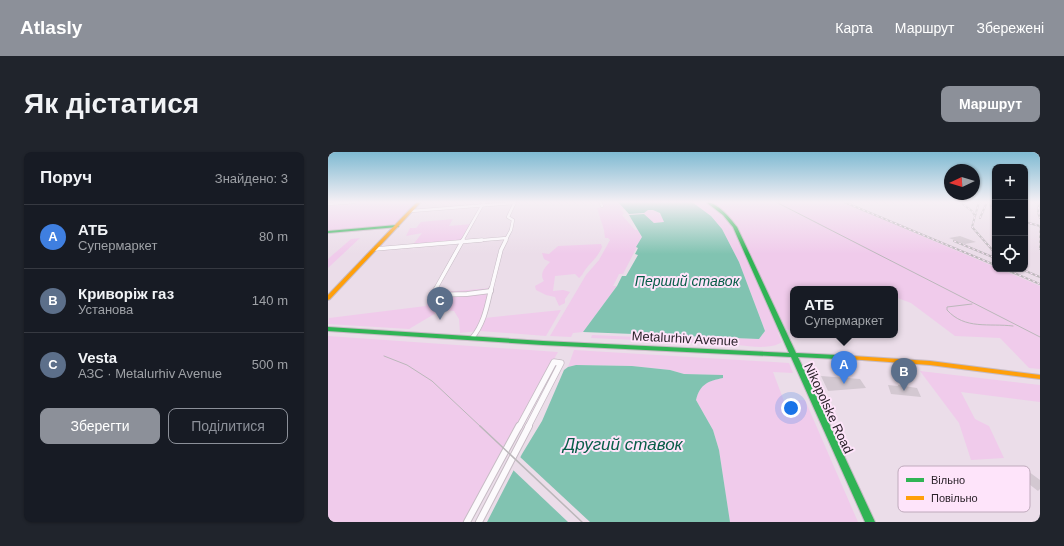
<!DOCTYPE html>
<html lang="uk">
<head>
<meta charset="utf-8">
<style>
	:root { --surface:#171b24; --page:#20242c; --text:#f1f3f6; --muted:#9ea1a6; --line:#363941; --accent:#8c9099 }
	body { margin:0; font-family:Helvetica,sans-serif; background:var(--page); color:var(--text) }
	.controls { position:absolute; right:12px; top:12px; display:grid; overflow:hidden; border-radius:8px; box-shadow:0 1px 3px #0004 }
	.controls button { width:36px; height:36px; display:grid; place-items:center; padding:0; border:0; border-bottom:1px solid var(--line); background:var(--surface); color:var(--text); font:20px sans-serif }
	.compass { position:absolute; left:616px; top:12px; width:36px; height:36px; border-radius:50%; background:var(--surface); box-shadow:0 1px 3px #0004; rotate:266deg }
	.you { position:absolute; left:463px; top:256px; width:14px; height:14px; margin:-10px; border:3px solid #fff; border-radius:50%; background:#1a73e8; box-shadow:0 0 0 6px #1a73e833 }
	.badge { display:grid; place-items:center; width:26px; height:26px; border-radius:50%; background:var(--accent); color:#fff; font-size:13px; font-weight:700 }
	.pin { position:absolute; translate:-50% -33px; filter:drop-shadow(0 1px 2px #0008) }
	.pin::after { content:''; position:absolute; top:21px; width:14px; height:12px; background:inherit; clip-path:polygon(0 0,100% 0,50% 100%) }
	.popup { position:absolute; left:462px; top:134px; width:108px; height:52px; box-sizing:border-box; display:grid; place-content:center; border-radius:8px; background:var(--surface); filter:drop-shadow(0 1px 3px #0005); font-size:13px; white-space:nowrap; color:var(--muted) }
	.popup b { font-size:15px; color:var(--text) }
	.popup::after { content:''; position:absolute; left:50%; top:100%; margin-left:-8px; border:8px solid transparent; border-top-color:var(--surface) }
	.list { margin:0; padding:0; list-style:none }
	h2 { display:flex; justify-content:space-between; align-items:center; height:52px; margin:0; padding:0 16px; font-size:17px }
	h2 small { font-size:13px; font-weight:400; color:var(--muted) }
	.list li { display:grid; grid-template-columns:26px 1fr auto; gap:12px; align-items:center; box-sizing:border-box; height:64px; padding:0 16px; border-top:1px solid var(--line) }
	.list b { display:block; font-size:15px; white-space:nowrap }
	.list p { margin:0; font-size:13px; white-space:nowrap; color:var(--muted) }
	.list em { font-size:13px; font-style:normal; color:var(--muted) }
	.actions { display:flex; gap:8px; padding:12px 16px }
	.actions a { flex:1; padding:9px 0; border:1px solid var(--accent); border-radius:8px; text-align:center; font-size:14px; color:var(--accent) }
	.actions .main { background:var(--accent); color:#fff }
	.icon { flex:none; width:22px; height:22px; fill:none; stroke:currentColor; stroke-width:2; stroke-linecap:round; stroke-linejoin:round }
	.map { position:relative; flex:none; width:712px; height:370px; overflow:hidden; border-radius:8px }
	header { display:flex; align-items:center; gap:24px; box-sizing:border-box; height:56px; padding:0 20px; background:var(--accent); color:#fff }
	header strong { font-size:19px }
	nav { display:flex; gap:22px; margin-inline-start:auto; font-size:14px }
	.intro { display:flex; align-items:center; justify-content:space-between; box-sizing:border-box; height:96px; padding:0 24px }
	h1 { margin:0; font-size:28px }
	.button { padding:10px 18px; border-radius:8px; background:var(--accent); color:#fff; font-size:14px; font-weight:700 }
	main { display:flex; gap:24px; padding:0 24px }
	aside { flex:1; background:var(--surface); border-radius:8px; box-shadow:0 1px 3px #0004 }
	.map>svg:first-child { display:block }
	.green { fill:#f0cbeb }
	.water { fill:#81c3b1 }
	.pier { fill:#ebdde9 }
	.building { fill:#d3c8d1 }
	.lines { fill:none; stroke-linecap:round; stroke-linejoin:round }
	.street-far4-casing { stroke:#c6bbc4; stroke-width:3.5 }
	.street-far3-casing { stroke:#c6bbc4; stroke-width:4.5 }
	.street-far2-casing { stroke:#c6bbc4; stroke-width:5.5 }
	.street-far1-casing { stroke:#c6bbc4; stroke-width:7 }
	.street-casing { stroke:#c6bbc4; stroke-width:8 }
	.fast-casing { stroke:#c6bbc4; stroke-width:2 }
	.slow-casing { stroke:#c6bbc4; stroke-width:2 }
	.street-far4 { stroke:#fcfafc; stroke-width:2.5 }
	.street-far3 { stroke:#fcfafc; stroke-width:3.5 }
	.street-far2 { stroke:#fcfafc; stroke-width:4 }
	.street-far1 { stroke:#fcfafc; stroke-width:5.5 }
	.street { stroke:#fcfafc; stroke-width:6 }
	.fast { fill:#30b455; fill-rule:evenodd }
	.slow { fill:#ff9f0a; fill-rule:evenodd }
	.tram-far1 { stroke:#bbb7ba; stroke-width:1 }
	.tram { stroke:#bbb7ba; stroke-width:1.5 }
	.rail-casing { stroke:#bbb7ba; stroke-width:2 }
	.rail { stroke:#fee4fa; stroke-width:1; stroke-dasharray:2.5; stroke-linecap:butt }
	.labels { text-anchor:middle; stroke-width:4; stroke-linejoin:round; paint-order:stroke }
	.street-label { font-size:13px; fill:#2b222a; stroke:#fee4fa }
	.water-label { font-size:14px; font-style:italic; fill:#085d48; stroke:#fee4fa }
	.near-water-label { font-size:17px; font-style:italic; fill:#085d48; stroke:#fee4fa }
	.key { fill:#fee4fa; stroke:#bfaabc; stroke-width:1 }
	.key-label { font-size:11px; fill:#2b222a }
</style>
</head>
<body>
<header>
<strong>Atlasly</strong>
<nav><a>Карта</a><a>Маршрут</a><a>Збережені</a></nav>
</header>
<div class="intro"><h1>Як дістатися</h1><a class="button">Маршрут</a></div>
<main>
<aside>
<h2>Поруч<small>Знайдено: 3</small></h2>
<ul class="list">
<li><span class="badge" style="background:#3f7fe0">A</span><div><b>АТБ</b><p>Супермаркет</p></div><em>80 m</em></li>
<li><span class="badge" style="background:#5c6f8a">B</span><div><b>Криворіж газ</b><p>Установа</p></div><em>140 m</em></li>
<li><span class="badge" style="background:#5c6f8a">C</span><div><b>Vesta</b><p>АЗС · Metalurhiv Avenue</p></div><em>500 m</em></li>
</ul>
<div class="actions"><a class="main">Зберегти</a><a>Поділитися</a></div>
</aside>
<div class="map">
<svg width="712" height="370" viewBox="0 0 712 370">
	<rect width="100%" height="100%" fill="#ebdde9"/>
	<g class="green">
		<polygon points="26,50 91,50 69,74 0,80 0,52"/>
		<polygon points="276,50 290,50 296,57 293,57 296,62 294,63 307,78 310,78 314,85 295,122 291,122 285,134 289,134 255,180 245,181 243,185 222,184 258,123 271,108 282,88 280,86 277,86 276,78 269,56 276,55"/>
		<path d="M364 50H378L394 62 405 75 451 179 450 181 454 190C442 198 423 194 409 193L408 189H400V186L431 187 437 179 411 110 394 77 383 64Z"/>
		<polygon points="382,50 514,50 667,115 667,117 672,117 712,134 712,217 701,216 672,186 627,184 583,151 567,145 567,137 465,137 465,183 471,183 468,186 465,185 462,178 458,177 409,75 403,66"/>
		<polygon points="320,58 329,59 335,66 336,70 326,71 317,65 316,60"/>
		<polygon points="125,67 121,74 144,72 134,90 84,94 94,81 78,84 82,76 88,76 93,70"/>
		<polygon points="32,86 0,116 0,107 23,87"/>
		<path d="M273 92 274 95C270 105 263 110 257 118 255 121 254 124 251 126L247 122 227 124 225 139 235 138 242 140 237 147V151L231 154 227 145 218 143 208 138 207 134 216 129C211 122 217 115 222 110L216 107 214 101 221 102 230 94Z"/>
		<polygon points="163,136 150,179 132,181 131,167 126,159 113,158 81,177 0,172 1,166 98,154 105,141"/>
		<polygon points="233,158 218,184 152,179 157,166"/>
		<polygon points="264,183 332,186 331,189 263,186"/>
		<polygon points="0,184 230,200 136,370 0,370"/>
		<polygon points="338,186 393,189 393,192 337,190"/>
		<path d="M246 198 461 211 465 221 445 220 456 249 477 248 530 370H402L391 298 385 278 368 248C372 232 379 229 395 226L394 223 356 222 342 218 304 214 248 213 240 215Z"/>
		<polygon points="592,219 712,233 712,250 633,240 647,267 661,274 676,306 643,308 631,271"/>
	</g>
	<g class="water">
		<polygon points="290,50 364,50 383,64 394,77 411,110 437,179 431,187 255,180 289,134 294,124 298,124 310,103 307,102 310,96 308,95 314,85 301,63 316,62 326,71 336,70 332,61 325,58 320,58 316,61 301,62"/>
		<path d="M248 213 304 214 342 218 356 222 395 223V226C380 229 372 232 368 248L385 278 391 298 402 370H159L194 302 214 269 236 218 240 215Z"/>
	</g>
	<polygon class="pier" points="191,304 262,370 240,370 184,317"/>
	<g class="building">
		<polygon points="632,84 648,90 637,92 621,86"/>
		<polygon points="493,224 532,227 538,236 500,239"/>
		<polygon points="560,233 570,234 570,233 589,236 593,245 563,242"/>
		<polygon points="693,314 712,328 712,337 710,339 684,319"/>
	</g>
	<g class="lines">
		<g class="street-far4-casing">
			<g id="street-far4">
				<polyline points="272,50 274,54"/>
				<polyline points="0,52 26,50"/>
				<polyline points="83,59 186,51"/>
				<polyline points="134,89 156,50"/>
				<polyline points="142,89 179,86"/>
				<polyline points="177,89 183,78 185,68 180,65 187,50"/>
			</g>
		</g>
		<g class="street-far3-casing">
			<g id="street-far3">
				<polyline points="47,97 154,88"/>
				<polyline points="107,138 135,88"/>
				<polyline points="163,138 173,98 178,88"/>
			</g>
		</g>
		<g class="street-far2-casing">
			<g id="street-far2">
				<polyline points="104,143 108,137"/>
				<polyline points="104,143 139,142 163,139"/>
				<path d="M144 186C156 172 159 154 163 137"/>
			</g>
		</g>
		<g class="street-far1-casing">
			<polyline id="street-far1" points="191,275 226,210 233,211 200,275"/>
		</g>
		<g class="street-casing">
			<g id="street">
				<polyline points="139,370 191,274"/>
				<polyline points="151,370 201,274"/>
			</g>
		</g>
		<g class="fast-casing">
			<g id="fast">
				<path d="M378 50C389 50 403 67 409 75L468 201 509 203 512 205 509 207 470 205 547 370H537L463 205 215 193 0 179V175L215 189 461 201 405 75 395 63Z"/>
				<polygon points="69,73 71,74 70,75 0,81 0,79"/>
			</g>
		</g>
		<g class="slow-casing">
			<g id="slow">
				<polygon points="89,50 93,50 2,147 0,148 0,143"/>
				<polygon points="509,203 602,209 712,223 712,227 602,213 507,206 506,205 507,204"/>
			</g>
		</g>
		<use href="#street-far4" class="street-far4"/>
		<use href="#street-far3" class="street-far3"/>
		<use href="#street-far2" class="street-far2"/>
		<use href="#street-far1" class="street-far1"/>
		<use href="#street" class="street"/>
		<use href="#fast" class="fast"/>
		<use href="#slow" class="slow"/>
		<g class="tram-far1">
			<polyline points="448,50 712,185"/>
			<path d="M644 152 619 155V158C637 178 661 171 685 174"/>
			<polyline points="56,204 79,213 104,229 153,275"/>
		</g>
		<polyline class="tram" points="152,274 254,370"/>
		<g class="rail-casing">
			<g id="rail">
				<polyline points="516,50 667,113"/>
				<polyline points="632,50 644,59 647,64"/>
				<polyline points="651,50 644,75 667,101"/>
				<polyline points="662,50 663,55 667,58"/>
				<polyline points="711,50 710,61 712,66"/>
				<polyline points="652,66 659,50"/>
				<polyline points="697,70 712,74"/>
				<polyline points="712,76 712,97"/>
				<polyline points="626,89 667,106"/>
				<polyline points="677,117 712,132"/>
				<polyline points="693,117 712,125"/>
			</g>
		</g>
		<use href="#rail" class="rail"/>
	</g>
	<linearGradient id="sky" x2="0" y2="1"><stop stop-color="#7fbad2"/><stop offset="0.49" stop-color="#f6f0f5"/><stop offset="1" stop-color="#f6f0f5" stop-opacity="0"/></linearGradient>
	<rect width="712" height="102" fill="url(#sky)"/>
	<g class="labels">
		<g class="street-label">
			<text transform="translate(357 186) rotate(3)" y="5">Metalurhiv Avenue</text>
			<text transform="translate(501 256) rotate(65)" y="5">Nikopolske Road</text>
		</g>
		<g class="water-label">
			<text x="359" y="134">Перший ставок</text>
		</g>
		<g class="near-water-label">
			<text x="295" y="298">Другий ставок</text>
		</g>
	</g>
	<rect x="570" y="314" width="132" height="46" rx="6" class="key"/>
	<rect x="578" y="326" width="18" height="4" fill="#30b455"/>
	<rect x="578" y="344" width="18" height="4" fill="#ff9f0a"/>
	<g class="key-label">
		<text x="603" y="332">Вільно</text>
		<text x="603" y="350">Повільно</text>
	</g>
</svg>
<div class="controls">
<button>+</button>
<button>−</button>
<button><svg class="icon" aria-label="locate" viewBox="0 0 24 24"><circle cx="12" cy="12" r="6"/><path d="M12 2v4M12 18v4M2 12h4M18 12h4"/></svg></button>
</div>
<svg class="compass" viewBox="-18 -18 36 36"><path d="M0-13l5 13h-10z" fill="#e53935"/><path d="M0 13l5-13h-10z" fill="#9ea1a6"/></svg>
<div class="you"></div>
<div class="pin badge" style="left:516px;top:232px;background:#3f7fe0">A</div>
<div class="popup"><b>АТБ</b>Супермаркет</div>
<div class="pin badge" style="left:576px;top:239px;background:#5c6f8a">B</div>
<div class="pin badge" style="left:112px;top:168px;background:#5c6f8a">C</div>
</div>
</main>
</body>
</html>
